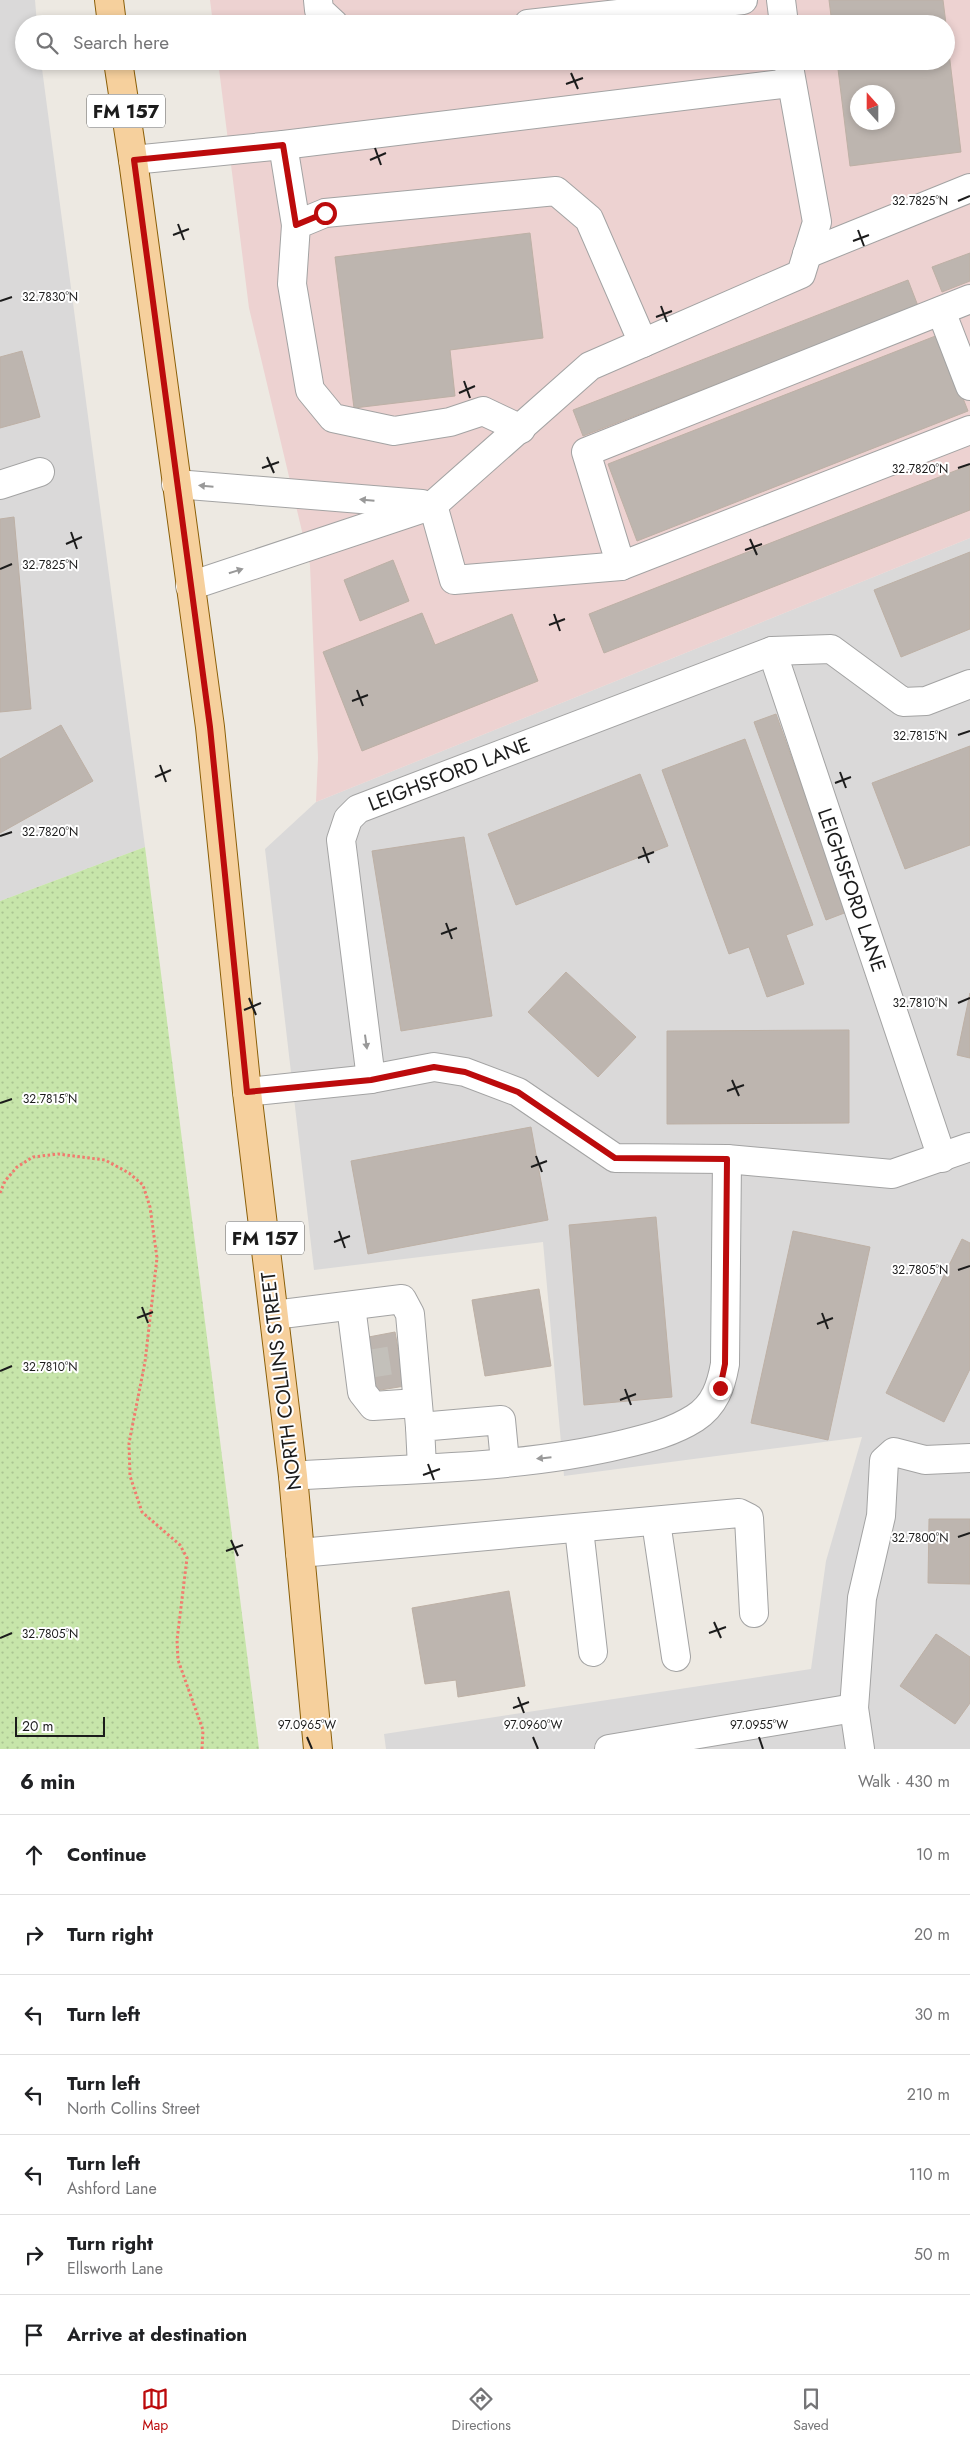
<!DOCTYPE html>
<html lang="en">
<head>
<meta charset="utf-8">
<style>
	:root { --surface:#fff; --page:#f2f2f2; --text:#202124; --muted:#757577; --line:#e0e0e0; --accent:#bc0b0c }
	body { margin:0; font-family:Jost,sans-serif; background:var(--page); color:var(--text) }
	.compass { position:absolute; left:850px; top:85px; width:45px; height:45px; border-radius:50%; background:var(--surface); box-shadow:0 2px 8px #0003; rotate:339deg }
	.scale { position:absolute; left:15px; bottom:12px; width:90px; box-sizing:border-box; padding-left:5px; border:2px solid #1c1c1c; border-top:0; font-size:14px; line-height:18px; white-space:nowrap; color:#1c1c1c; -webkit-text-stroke:4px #fff; paint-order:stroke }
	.stop { position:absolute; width:15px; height:15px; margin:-11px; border:4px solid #bc0b0c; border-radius:50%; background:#fff }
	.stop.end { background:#bc0b0c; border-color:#fff; box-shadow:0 1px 5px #0008 }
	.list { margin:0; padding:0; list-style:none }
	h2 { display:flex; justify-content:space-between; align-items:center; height:65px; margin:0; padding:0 20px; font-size:21px }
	h2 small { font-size:16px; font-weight:400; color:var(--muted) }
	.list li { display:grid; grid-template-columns:32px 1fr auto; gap:15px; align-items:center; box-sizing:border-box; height:80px; padding:0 20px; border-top:1px solid var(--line) }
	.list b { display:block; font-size:19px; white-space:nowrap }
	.list p { margin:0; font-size:16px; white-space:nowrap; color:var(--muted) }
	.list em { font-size:16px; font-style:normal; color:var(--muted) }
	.icon { flex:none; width:28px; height:28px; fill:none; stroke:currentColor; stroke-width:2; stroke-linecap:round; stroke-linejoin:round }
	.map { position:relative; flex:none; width:970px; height:1749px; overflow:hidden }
	.search { position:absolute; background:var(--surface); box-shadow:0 2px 8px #0003; left:15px; right:15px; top:15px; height:55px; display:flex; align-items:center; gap:12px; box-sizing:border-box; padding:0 18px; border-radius:28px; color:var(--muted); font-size:19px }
	.sheet { height:625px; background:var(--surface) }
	nav { display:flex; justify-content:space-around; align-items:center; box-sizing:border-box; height:70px; border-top:1px solid var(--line); background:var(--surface); font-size:14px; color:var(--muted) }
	nav a { display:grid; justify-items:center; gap:2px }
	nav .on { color:var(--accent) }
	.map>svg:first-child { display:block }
	.residential { fill:#dad9d9 }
	.commercial { fill:#edd2d1; fill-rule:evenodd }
	.grass { fill:url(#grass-dots) }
	.building { fill:#bdb5af; stroke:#bdb0a5; fill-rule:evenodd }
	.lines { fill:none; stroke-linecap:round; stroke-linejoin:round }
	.minor-tunnel { stroke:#c3c0ba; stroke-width:28; stroke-dasharray:28 14; stroke-linecap:butt }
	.minor-casing { stroke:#a3a3a3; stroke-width:30 }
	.major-casing { stroke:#8b5f08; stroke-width:30 }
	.path { stroke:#f17b6e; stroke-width:3; stroke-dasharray:2.5 2.5; stroke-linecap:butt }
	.minor { stroke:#fff; stroke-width:28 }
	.major { stroke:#f6d09d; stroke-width:28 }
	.oneway { fill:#999 }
	.route { stroke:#bc0b0c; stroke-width:6 }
	.ticks { fill:none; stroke:#1c1c1c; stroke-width:2 }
	.labels { text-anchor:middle; stroke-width:4; stroke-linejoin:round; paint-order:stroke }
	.shield { fill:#fff; stroke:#606060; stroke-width:1 }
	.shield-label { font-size:19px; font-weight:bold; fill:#1c1c1c }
	.street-label { font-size:20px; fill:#1c1c1c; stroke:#fff }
	.ticks-label { font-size:12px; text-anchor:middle; fill:#1c1c1c; stroke:#fff; stroke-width:4; stroke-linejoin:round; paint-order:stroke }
</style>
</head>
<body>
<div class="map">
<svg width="970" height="1749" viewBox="0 0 970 1749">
	<defs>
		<pattern id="grass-dots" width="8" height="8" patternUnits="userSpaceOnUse" patternTransform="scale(1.25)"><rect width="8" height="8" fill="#c7e5aa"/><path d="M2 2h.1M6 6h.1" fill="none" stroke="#aac492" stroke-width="1.8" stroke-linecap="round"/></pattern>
	</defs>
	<rect width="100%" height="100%" fill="#ede9e2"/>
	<g class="residential">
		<polygon points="0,0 35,0 37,24 24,24 24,61 41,61 145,847 0,901"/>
		<polygon points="970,538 970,1749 386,1749 384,1734 811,1669 826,1561 862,1437 564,1476 543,1242 314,1270 265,849 316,802"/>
	</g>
	<path class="commercial" d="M210 0H970V538L316 802 318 758 310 565 249 308 218 61H946V24H213ZM858 92H888V122H858Z"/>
	<polygon class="grass" points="145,847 259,1749 0,1749 0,901"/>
	<g class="building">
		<polygon points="829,0 943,0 946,24 832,24"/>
		<path d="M946 28 961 152 850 166 837 61H946ZM858 92H888V122H858Z"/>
		<polygon points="530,233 543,338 450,350 455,396 354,408 335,257"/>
		<polygon points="970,253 970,281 942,292 932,267"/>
		<polygon points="908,280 918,306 583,436 573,410"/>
		<polygon points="938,335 968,411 637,541 608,464"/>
		<polygon points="22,351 40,417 0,428 0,357"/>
		<polygon points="970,465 970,510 604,653 589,614"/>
		<polygon points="14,517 31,709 0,712 0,519"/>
		<polygon points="970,552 970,629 901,657 874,590"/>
		<polygon points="393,560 409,601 360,621 344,580"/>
		<polygon points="422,613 435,645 512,614 538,681 362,751 323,652"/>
		<polygon points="776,714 847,912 826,920 754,722"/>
		<polygon points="61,725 93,781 0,833 0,759"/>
		<polygon points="745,739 813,925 786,935 804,984 767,997 749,947 729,954 662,770"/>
		<polygon points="970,746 970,845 905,869 872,783"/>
		<polygon points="640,774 668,846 516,905 488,834"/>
		<polygon points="464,837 492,1016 401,1031 372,851"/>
		<polygon points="566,972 636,1037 598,1077 528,1012"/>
		<polygon points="970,993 970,1058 957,1055"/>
		<polygon points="849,1030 849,1123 667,1124 667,1031"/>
		<polygon points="531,1127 548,1220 368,1254 351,1161"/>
		<polygon points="656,1217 672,1397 584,1405 569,1225"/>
		<polygon points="793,1231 870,1247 828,1440 751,1423"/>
		<polygon points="962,1239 970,1243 970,1369 944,1422 886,1393"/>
		<polygon points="539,1289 551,1366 485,1376 472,1300"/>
		<polygon points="395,1332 405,1386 368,1392 358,1339"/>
		<polygon points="929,1519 970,1519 970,1584 928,1583"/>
		<polygon points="509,1591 525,1686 458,1697 456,1680 425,1684 412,1608"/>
		<polygon points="936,1634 970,1657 970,1703 955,1724 900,1686"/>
	</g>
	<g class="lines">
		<polyline class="minor-tunnel" points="362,1365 400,1359"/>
		<g class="minor-casing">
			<g id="minor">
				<polyline points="318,0 319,10 334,24"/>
				<polyline points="781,0 784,24"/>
				<polyline points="528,24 743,0"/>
				<polyline points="283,145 296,225"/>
				<polyline points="133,160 283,145 790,83"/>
				<polyline points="807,254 970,188"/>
				<polyline points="970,299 586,452 621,566 970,430"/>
				<polyline points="941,311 970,386"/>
				<polyline points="521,429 483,411 450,422 394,431 333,418 310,390 292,284 296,225 325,213 556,191 589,219 643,343"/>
				<polyline points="176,484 422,504"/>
				<polyline points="0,485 40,472"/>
				<polyline points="433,505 454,580 621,566"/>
				<polyline points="190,586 433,505 590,366 801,274 817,222 788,61"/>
				<polyline points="772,651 831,649 903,702 926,701 970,684"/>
				<polyline points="371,1079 341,840 348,819 358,809 772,651 942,1158"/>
				<polyline points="247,1092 371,1079 434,1067 465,1072 518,1092 615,1158 727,1159 892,1174 970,1147"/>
				<polyline points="351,1306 362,1392 373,1406 417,1403"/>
				<polyline points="274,1315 402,1299 410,1314 420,1427"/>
				<polyline points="422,1467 420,1427 501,1420 505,1462"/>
				<path d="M293 1476C403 1468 517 1470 624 1444 649 1438 673 1432 695 1418 715 1405 721 1386 725 1364L727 1159"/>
				<polyline points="656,1522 676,1657"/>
				<polyline points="579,1529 593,1652"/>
				<polyline points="300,1553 739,1513 749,1518 754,1613"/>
				<polyline points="609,1749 854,1708"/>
				<polyline points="860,1749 854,1708 862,1598 881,1516 884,1461 894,1452 925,1460 970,1458"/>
			</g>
		</g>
		<g class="major-casing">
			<g id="major">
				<polyline points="109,0 112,24"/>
				<polyline points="118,61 133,160 210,727 247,1092 293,1476 318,1749"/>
			</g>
		</g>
		<polyline class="path" points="0,1193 5,1181 17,1167 33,1157 58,1154 105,1160 129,1173 143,1185 150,1207 157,1258 145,1362 129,1443 130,1476 142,1512 180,1545 187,1558 177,1640 178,1660 203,1730 202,1749"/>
		<use href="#minor" class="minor"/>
		<use href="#major" class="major"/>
	</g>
	<defs><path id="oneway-solid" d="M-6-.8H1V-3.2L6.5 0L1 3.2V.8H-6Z" transform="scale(1.25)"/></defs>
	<g class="oneway">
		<use href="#oneway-solid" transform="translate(206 486) rotate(-175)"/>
		<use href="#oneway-solid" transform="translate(367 500) rotate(-175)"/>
		<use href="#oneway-solid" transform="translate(236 571) rotate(-18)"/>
		<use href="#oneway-solid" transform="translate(366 1042) rotate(82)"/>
		<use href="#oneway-solid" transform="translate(544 1458) rotate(174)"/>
	</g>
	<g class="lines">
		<polyline class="route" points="325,213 296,225 283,145 134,160 210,727 247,1092 371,1080 434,1067 465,1072 518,1092 615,1158 727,1159 725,1364 720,1388"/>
	</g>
	<path class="ticks" d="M571 73 578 89M566 84 583 78M375 148 381 165M370 160 386 153M958 201 970 196M178 224 184 240M858 230 864 246M173 235 189 229M853 241 869 235M0 301 12 297M661 306 667 322M656 317 672 311M464 381 470 398M459 393 475 386M267 457 274 473M262 468 279 462M958 468 970 464M71 532 77 549M750 539 757 555M66 544 82 537M745 550 762 544M0 569 12 564M554 614 560 631M549 625 565 619M357 690 363 706M352 701 368 695M958 735 970 731M160 765 166 782M840 772 846 788M155 777 171 770M835 783 851 777M0 836 12 832M643 847 649 863M638 858 654 852M446 923 452 939M441 934 457 928M249 998 256 1015M958 1003 970 998M244 1010 261 1003M732 1080 739 1096M727 1091 744 1085M0 1103 12 1099M536 1156 542 1172M531 1167 547 1161M339 1231 345 1248M334 1242 350 1236M958 1270 970 1266M142 1307 148 1323M822 1313 828 1329M137 1318 153 1312M817 1324 833 1318M0 1371 12 1366M625 1389 631 1405M620 1400 636 1394M428 1464 434 1480M423 1475 440 1469M958 1537 970 1533M231 1540 238 1556M226 1551 243 1545M714 1622 721 1638M709 1633 726 1627M0 1638 12 1633M518 1697 524 1713M513 1708 529 1702M307 1737 312 1749M533 1737 538 1749M759 1737 763 1749"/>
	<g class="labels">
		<g class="shield">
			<rect x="87" y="94.5" width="78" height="33" rx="4"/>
			<rect x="226" y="1221.5" width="78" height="33" rx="4"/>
		</g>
		<g class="shield-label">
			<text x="126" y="118">FM 157</text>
			<text x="265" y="1245">FM 157</text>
		</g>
		<g class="street-label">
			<text transform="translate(449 774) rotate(-21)" y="7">LEIGHSFORD LANE</text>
			<text transform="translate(852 890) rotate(71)" y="7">LEIGHSFORD LANE</text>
			<text transform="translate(281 1381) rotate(-97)" y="7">NORTH COLLINS STREET</text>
		</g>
	</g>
	<g class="ticks-label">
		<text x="920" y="205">32.7825°N</text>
		<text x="50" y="301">32.7830°N</text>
		<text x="920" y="473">32.7820°N</text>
		<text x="50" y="569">32.7825°N</text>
		<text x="920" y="740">32.7815°N</text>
		<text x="50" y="836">32.7820°N</text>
		<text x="920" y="1007">32.7810°N</text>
		<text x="50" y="1103">32.7815°N</text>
		<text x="920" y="1274">32.7805°N</text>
		<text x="50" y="1371">32.7810°N</text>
		<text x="920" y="1542">32.7800°N</text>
		<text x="50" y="1638">32.7805°N</text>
		<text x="307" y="1729">97.0965°W</text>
		<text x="533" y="1729">97.0960°W</text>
		<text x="759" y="1729">97.0955°W</text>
	</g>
</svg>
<svg class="compass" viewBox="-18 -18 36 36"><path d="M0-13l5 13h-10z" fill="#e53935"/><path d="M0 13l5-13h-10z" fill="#757577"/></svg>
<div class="scale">20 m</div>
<div class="stop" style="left:325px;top:213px"></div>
<div class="stop end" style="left:720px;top:1388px"></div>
<div class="search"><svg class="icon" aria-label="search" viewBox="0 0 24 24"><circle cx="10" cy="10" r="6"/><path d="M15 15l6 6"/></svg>Search here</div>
</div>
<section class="sheet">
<h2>6 min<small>Walk · 430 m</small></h2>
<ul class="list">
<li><svg class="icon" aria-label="ahead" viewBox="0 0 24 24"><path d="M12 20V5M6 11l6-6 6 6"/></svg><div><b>Continue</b></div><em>10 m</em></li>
<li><svg class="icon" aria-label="right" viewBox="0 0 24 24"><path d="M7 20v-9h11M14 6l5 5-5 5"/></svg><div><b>Turn right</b></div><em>20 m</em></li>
<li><svg class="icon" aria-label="left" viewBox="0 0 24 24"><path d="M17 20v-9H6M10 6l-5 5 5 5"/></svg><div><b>Turn left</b></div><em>30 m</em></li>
<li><svg class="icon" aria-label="left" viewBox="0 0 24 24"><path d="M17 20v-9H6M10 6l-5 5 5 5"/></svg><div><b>Turn left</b><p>North Collins Street</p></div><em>210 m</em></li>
<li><svg class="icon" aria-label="left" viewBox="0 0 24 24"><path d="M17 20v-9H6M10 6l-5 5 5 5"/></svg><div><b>Turn left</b><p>Ashford Lane</p></div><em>110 m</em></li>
<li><svg class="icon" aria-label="right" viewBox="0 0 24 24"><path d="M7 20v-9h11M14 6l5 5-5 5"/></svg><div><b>Turn right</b><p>Ellsworth Lane</p></div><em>50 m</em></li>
<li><svg class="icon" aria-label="arrive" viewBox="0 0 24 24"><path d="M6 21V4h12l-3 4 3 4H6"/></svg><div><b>Arrive at destination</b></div></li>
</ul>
</section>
<nav>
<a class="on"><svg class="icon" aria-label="map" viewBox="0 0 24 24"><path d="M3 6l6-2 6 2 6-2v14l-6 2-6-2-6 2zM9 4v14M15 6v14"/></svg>Map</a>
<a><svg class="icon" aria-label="directions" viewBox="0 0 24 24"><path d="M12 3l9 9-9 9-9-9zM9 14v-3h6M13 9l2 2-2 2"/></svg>Directions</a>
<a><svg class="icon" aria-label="saved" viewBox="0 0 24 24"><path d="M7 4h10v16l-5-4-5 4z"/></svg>Saved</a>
</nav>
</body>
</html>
